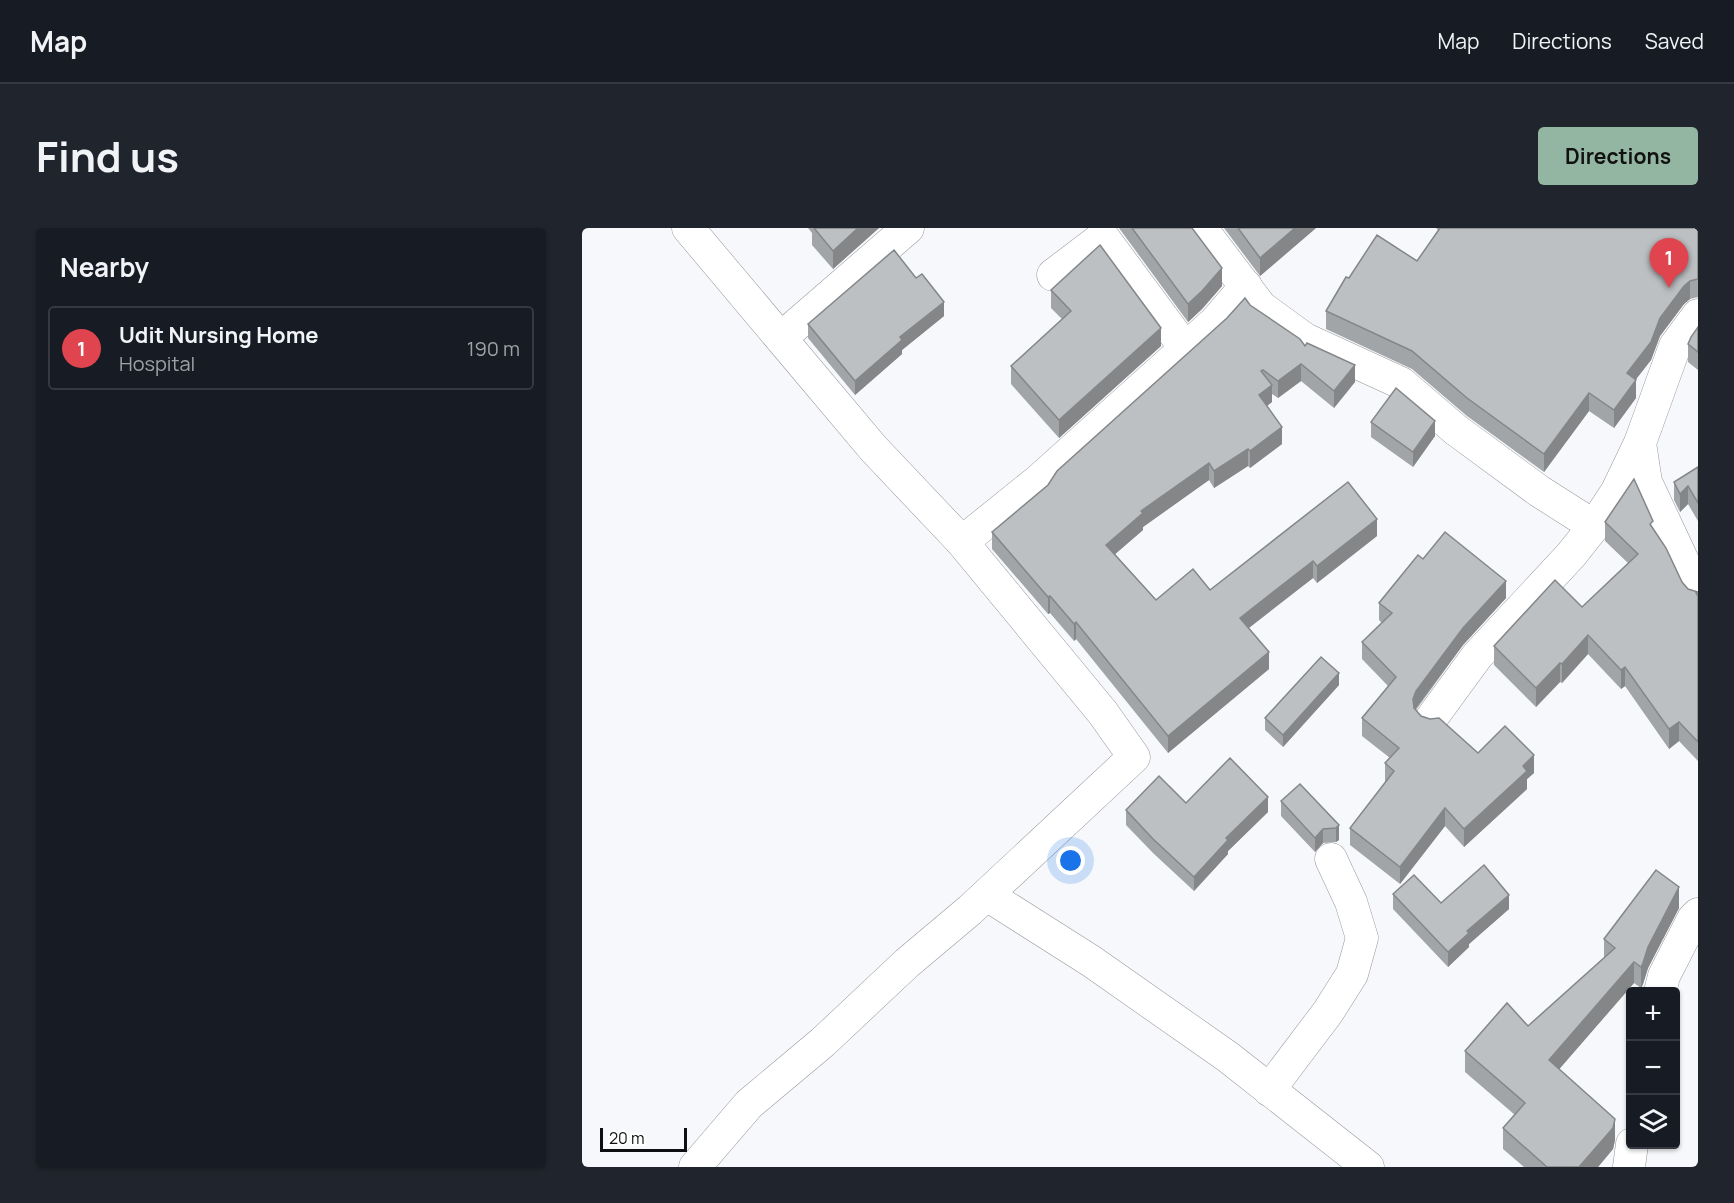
<!DOCTYPE html>
<html lang="en">
<head>
<meta charset="utf-8">
<style>
	:root { --surface:#171b24; --page:#20242c; --text:#f1f3f6; --muted:#9ea1a6; --line:#363941; --accent:#92b6a1 }
	body { margin:0; font-family:Manrope,sans-serif; background:var(--page); color:var(--text) }
	.controls { position:absolute; right:18px; bottom:18px; display:grid; overflow:hidden; border-radius:6px; box-shadow:0 2px 4px #0004 }
	.controls button { width:54px; height:54px; display:grid; place-items:center; padding:0; border:0; border-bottom:2px solid var(--line); background:var(--surface); color:var(--text); font:30px sans-serif }
	.scale { position:absolute; left:18px; bottom:15px; width:87px; box-sizing:border-box; padding-left:6px; border:3px solid #0e0f10; border-top:0; font-size:16px; line-height:21px; white-space:nowrap; color:#0e0f10; -webkit-text-stroke:4px #fff; paint-order:stroke }
	.you { position:absolute; left:489px; top:633px; width:21px; height:21px; margin:-15px; border:4px solid #fff; border-radius:50%; background:#1a73e8; box-shadow:0 0 0 9px #1a73e833 }
	.badge { display:grid; place-items:center; width:39px; height:39px; border-radius:50%; background:var(--accent); color:#fff; font-size:20px; font-weight:700 }
	.pin { position:absolute; translate:-50% -50px; filter:drop-shadow(0 2px 3px #0008) }
	.pin::after { content:''; position:absolute; top:32px; width:21px; height:18px; background:inherit; clip-path:polygon(0 0,100% 0,50% 100%) }
	.list { margin:0; padding:0; list-style:none }
	h2 { display:flex; justify-content:space-between; align-items:center; height:78px; margin:0; padding:0 24px; font-size:26px }
	h2 small { font-size:20px; font-weight:400; color:var(--muted) }
	.list li { display:grid; grid-template-columns:39px 1fr auto; gap:18px; align-items:center; box-sizing:border-box; height:84px; margin:0 12px 12px; padding:0 12px; border:2px solid var(--line); border-radius:6px }
	.list b { display:block; font-size:22px; white-space:nowrap }
	.list p { margin:0; font-size:20px; white-space:nowrap; color:var(--muted) }
	.list em { font-size:20px; font-style:normal; color:var(--muted) }
	.icon { flex:none; width:33px; height:33px; fill:none; stroke:currentColor; stroke-width:2; stroke-linecap:round; stroke-linejoin:round }
	.map { position:relative; flex:none; width:1116px; height:939px; overflow:hidden; border-radius:6px }
	header { display:flex; align-items:center; gap:36px; box-sizing:border-box; height:84px; padding:0 30px; background:var(--surface); border-bottom:2px solid var(--line) }
	header strong { font-size:28px }
	nav { display:flex; gap:33px; margin-inline-start:auto; font-size:21px }
	.intro { display:flex; align-items:center; justify-content:space-between; box-sizing:border-box; height:144px; padding:0 36px }
	h1 { margin:0; font-size:42px }
	.button { padding:15px 27px; border-radius:6px; background:var(--accent); color:#111; font-size:21px; font-weight:700 }
	main { display:flex; gap:36px; padding:0 36px }
	aside { flex:1; background:var(--surface); border-radius:6px; box-shadow:0 2px 4px #0004 }
	.map>svg:first-child { display:block }
	.lines { fill:none; stroke-linecap:round; stroke-linejoin:round }
	.minor-casing { stroke:#97989b; stroke-width:33 }
	.minor { stroke:#fff; stroke-width:32 }
	.wall { fill:#a2a5a7 }
	.shaded-wall { fill:#848688 }
	.building { fill:#bcc0c2; stroke:#848688; stroke-width:1.5 }
</style>
</head>
<body>
<header>
<strong>Map</strong>
<nav><a>Map</a><a>Directions</a><a>Saved</a></nav>
</header>
<div class="intro"><h1>Find us</h1><a class="button">Directions</a></div>
<main>
<aside>
<h2>Nearby<small></small></h2>
<ul class="list">
<li><span class="badge" style="background:#e0444e">1</span><div><b>Udit Nursing Home</b><p>Hospital</p></div><em>190 m</em></li>
</ul>
</aside>
<div class="map">
<svg width="1116" height="939" viewBox="0 0 1116 939">
	<rect width="100%" height="100%" fill="#f6f8fb"/>
	<g class="lines">
		<g class="minor-casing">
			<g id="minor">
				<polyline points="106,0 291,220 380,314 521,485 552,529 388,682 325,735 241,814 167,876 113,939"/>
				<polyline points="619,0 679,79 723,111 819,155 874,202 957,263 1012,298"/>
				<polyline points="471,47 521,9 603,120"/>
				<polyline points="1116,87 1093,118 1058,215 1064,254 1116,365"/>
				<polyline points="199,110 326,0"/>
				<polyline points="380,314 457,252 633,94 664,58"/>
				<polyline points="849,491 895,428 989,327 1012,298 1035,263 1058,215"/>
				<polyline points="405,667 509,733 646,829 786,939"/>
				<polyline points="1078,764 1082,748 1111,691 1116,686"/>
				<polyline points="687,862 746,784 770,746 780,710 769,674 749,631"/>
				<polyline points="1047,939 1050,916"/>
			</g>
		</g>
		<use href="#minor" class="minor"/>
	</g>
	<g class="wall">
		<polygon points="226,0 297,0 251,41 230,17 230,5"/>
		<polygon points="537,0 610,0 640,58 620,81 606,94"/>
		<polygon points="642,0 734,0 678,48"/>
		<polygon points="854,0 1116,0 1116,69 1108,71 1102,76 1078,108 1069,132 1053,152 1054,170 1032,200 1007,183 962,244 885,188 830,141 744,101 744,83 767,50 835,33 856,2"/>
		<polygon points="469,62 579,118 477,210 429,156 429,138 480,91 469,80"/>
		<polygon points="668,77 723,118 773,154 752,180 719,153 696,170 690,166 690,174 685,178 700,216 668,240 666,238 632,260 627,252 561,299 561,302 533,326 574,372 628,362 795,308 735,355 731,350 666,400 687,441 586,525 494,411 492,413 468,385 466,386 410,321 410,304 466,257"/>
		<polygon points="362,88 320,122 320,126 273,167 226,110 226,96"/>
		<polygon points="1116,99 1116,142 1106,134 1106,116"/>
		<polygon points="789,194 853,208 831,239 789,209"/>
		<polygon points="1116,239 1116,293 1106,276 1098,284 1092,272 1092,254"/>
		<polygon points="1023,294 1071,301 1100,354 1106,361 1116,364 1116,533 1097,513 1087,521 1043,458 1039,461 1006,426 980,455 978,454 954,479 912,437 912,418 1000,379 1046,335 1023,313"/>
		<polygon points="841,331 924,370 881,417 834,482 839,488 896,525 952,545 945,551 945,561 882,619 863,598 818,656 768,617 768,600 804,554 803,553 803,535 808,530 780,508 780,490 806,458 780,431 780,414 800,395 797,392 797,375"/>
		<polygon points="757,457 701,519 683,502 683,490"/>
		<polygon points="699,573 757,597 757,612 754,614 741,615 733,624 699,588"/>
		<polygon points="604,575 686,584 646,623 646,626 612,663 571,625 544,597 544,582"/>
		<polygon points="811,666 859,675 927,681 887,716 887,719 866,739 811,681"/>
		<polygon points="1097,680 1066,740 1061,756 1059,760 1052,755 977,841 1033,912 1031,921 1016,939 942,939 921,921 921,900 933,887 883,844 883,823 946,798 1022,730 1022,711"/>
	</g>
	<g class="shaded-wall">
		<polygon points="276,0 297,0 251,41 251,23"/>
		<polygon points="713,0 734,0 678,48 678,30"/>
		<polygon points="640,40 640,58 620,81 606,94 606,76"/>
		<polygon points="1108,53 1108,71 1102,76 1078,108 1069,132 1045,163 1045,145 1078,90 1102,58"/>
		<polygon points="362,74 362,88 320,122 320,126 273,167 273,153 318,109"/>
		<polygon points="579,100 579,118 477,210 477,192"/>
		<polygon points="719,136 719,153 696,170 696,153"/>
		<polygon points="773,137 773,154 752,180 752,163"/>
		<polygon points="1054,152 1054,170 1032,200 1032,182"/>
		<polygon points="690,157 690,174 677,184 677,167"/>
		<polygon points="1007,165 1007,183 962,244 962,226"/>
		<polygon points="853,193 853,208 831,239 831,224"/>
		<polygon points="700,199 700,216 668,240 668,223"/>
		<polygon points="666,221 666,238 632,260 632,243"/>
		<polygon points="627,235 627,252 561,299 561,302 524,334 524,317 559,283"/>
		<polygon points="1106,258 1106,276 1098,284 1098,266"/>
		<polygon points="795,291 795,308 735,355 735,338"/>
		<polygon points="731,333 731,350 658,407 658,390"/>
		<polygon points="924,353 924,370 881,417 834,480 831,489 831,471 834,463 881,400"/>
		<polygon points="468,368 468,385 466,386 466,369"/>
		<polygon points="494,394 494,411 492,413 492,396"/>
		<polygon points="1006,407 1006,426 980,455 980,436"/>
		<polygon points="687,424 687,441 586,525 586,508"/>
		<polygon points="978,435 978,454 954,479 954,460"/>
		<polygon points="1043,439 1043,458 1039,461 1039,442"/>
		<polygon points="757,445 757,457 701,519 701,507"/>
		<polygon points="1097,494 1097,513 1087,521 1087,501"/>
		<polygon points="952,527 952,545 945,551 945,561 882,619 882,601"/>
		<polygon points="686,569 686,584 646,623 646,626 612,663 612,649 644,610"/>
		<polygon points="863,580 863,598 818,656 818,639"/>
		<polygon points="757,597 757,612 754,614 754,600"/>
		<polygon points="741,601 741,615 733,624 733,610"/>
		<polygon points="1097,659 1097,680 1066,740 1061,756 1059,760 1059,739 1066,719"/>
		<polygon points="927,667 927,681 887,716 887,719 866,739 866,724 885,703"/>
		<polygon points="1052,734 1052,755 967,853 967,832"/>
		<polygon points="1033,891 1033,912 1031,921 1016,939 997,939"/>
	</g>
	<g class="building">
		<polygon points="232,0 276,0 251,23"/>
		<polygon points="550,0 610,0 640,40 620,63 606,76"/>
		<polygon points="656,0 713,0 678,30"/>
		<polygon points="858,0 1116,0 1116,51 1108,53 1102,58 1078,90 1069,114 1045,145 1054,152 1032,182 1007,165 962,226 885,170 830,123 744,83 764,49 767,50 795,7 835,33"/>
		<polygon points="518,17 579,100 477,192 429,138 489,83 469,62"/>
		<polygon points="312,22 334,50 340,46 362,74 318,109 320,112 273,153 226,96"/>
		<polygon points="663,70 668,77 718,111 723,118 725,115 773,137 752,163 719,136 696,153 681,142 679,143 690,157 677,167 700,199 668,223 666,221 632,243 627,235 559,283 561,285 524,317 574,372 611,341 628,362 766,254 795,291 735,338 731,333 658,390 687,424 586,508 494,394 492,396 468,368 466,369 410,304 466,257 475,243 645,90"/>
		<polygon points="1116,99 1116,124 1106,116 1109,109"/>
		<polygon points="814,160 853,193 831,224 789,194"/>
		<polygon points="1116,239 1116,275 1106,258 1098,266 1092,254"/>
		<polygon points="1052,251 1071,293 1068,296 1084,320 1100,354 1106,361 1116,364 1114,365 1116,368 1116,514 1097,494 1087,501 1043,439 1039,442 1006,407 980,436 978,435 954,460 912,418 973,352 1000,379 1056,326 1023,294"/>
		<polygon points="863,304 924,353 881,400 834,463 831,471 832,480 839,488 848,491 857,490 896,525 923,498 952,527 941,538 945,543 882,601 863,580 818,639 768,600 812,543 803,535 817,520 780,490 814,449 780,414 810,385 797,375 836,327 841,331"/>
		<polygon points="739,429 757,445 701,507 683,490"/>
		<polygon points="648,530 686,569 644,610 646,612 612,649 571,611 544,582 577,548 604,575"/>
		<polygon points="718,556 757,597 754,600 741,601 733,610 699,573"/>
		<polygon points="902,637 927,667 885,703 887,705 866,724 811,666 832,647 859,675"/>
		<polygon points="1074,642 1097,659 1066,719 1061,735 1059,739 1052,734 967,832 1033,891 1031,900 997,939 965,939 921,900 943,875 883,823 925,775 946,798 1033,720 1022,711"/>
	</g>
</svg>
<div class="controls">
<button>+</button>
<button>−</button>
<button><svg class="icon" aria-label="layers" viewBox="0 0 24 24"><path d="M12 4l9 5-9 5-9-5zM3 14l9 5 9-5"/></svg></button>
</div>
<div class="scale">20 m</div>
<div class="you"></div>
<div class="pin badge" style="left:1087px;top:60px;background:#e0444e">1</div>
</div>
</main>
</body>
</html>
